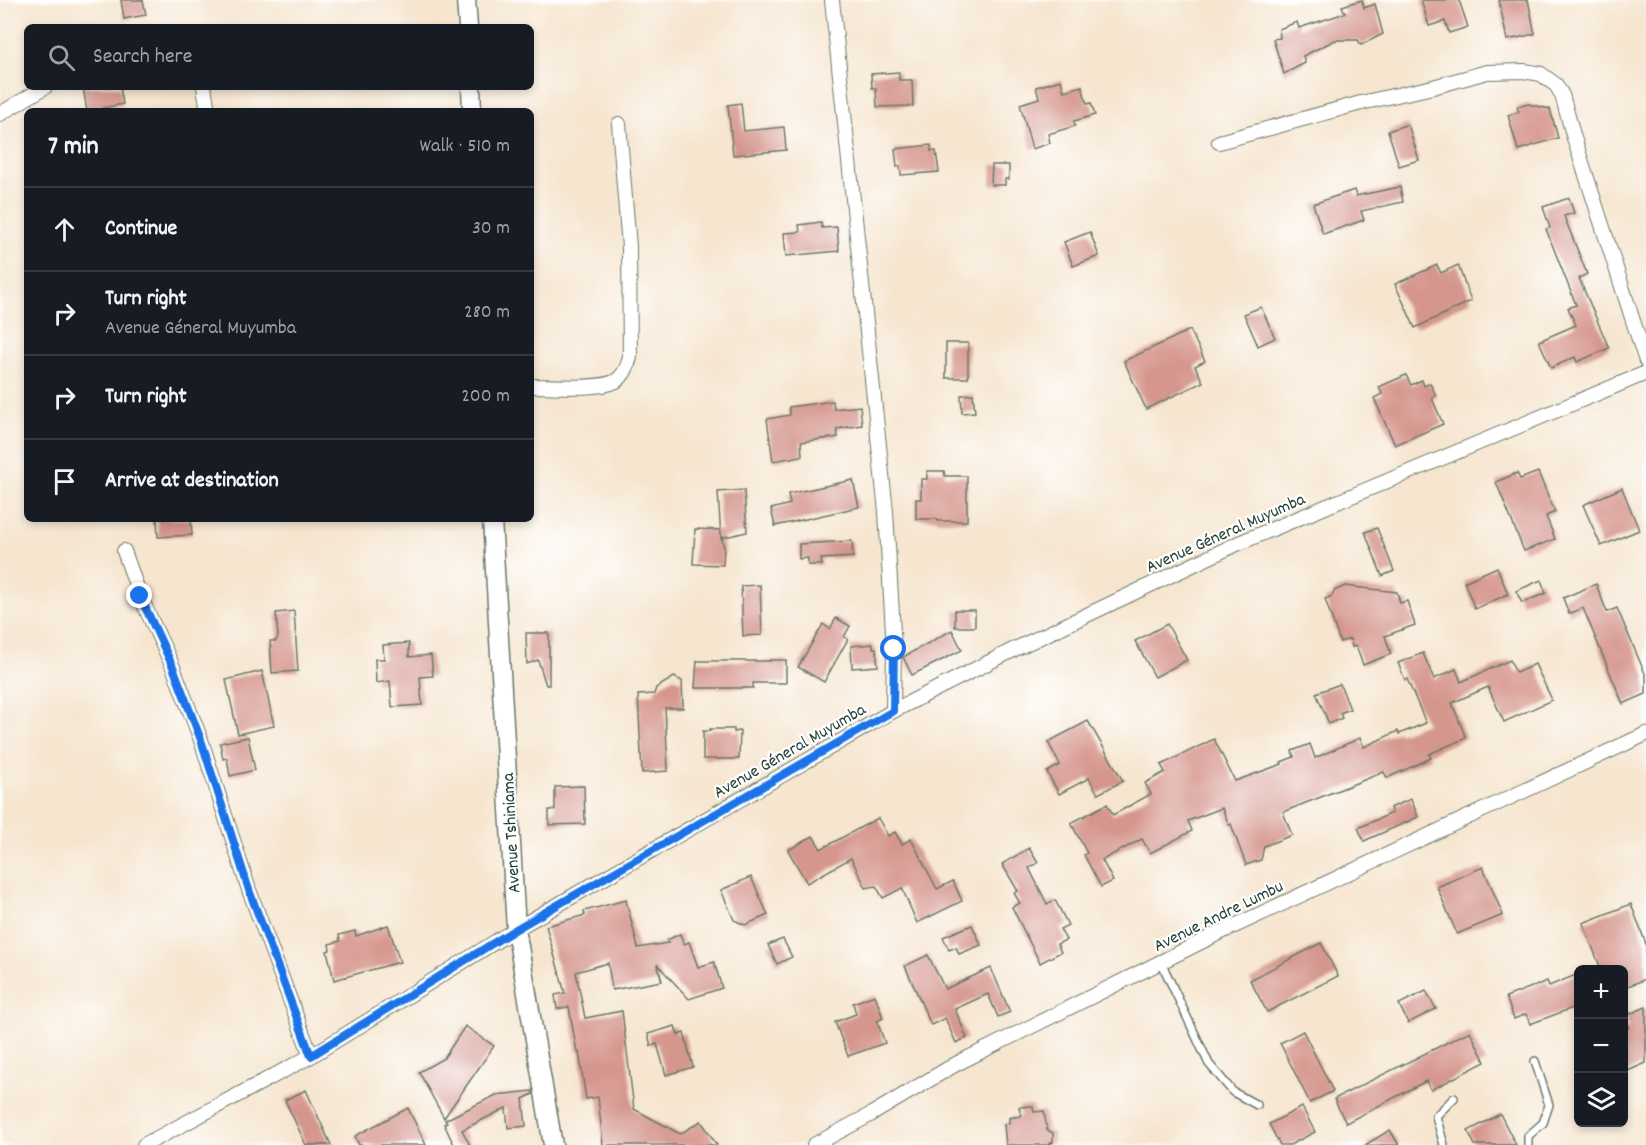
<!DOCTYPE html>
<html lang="en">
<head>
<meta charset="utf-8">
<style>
	:root { --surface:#171b24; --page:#242831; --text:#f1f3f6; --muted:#9ea1a6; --line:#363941 }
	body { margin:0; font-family:Dekko,sans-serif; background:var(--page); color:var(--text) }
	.controls { position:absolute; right:18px; bottom:18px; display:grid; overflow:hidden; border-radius:9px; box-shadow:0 3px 9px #0003 }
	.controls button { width:54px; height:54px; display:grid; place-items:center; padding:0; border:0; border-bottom:2px solid var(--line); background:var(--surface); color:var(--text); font:30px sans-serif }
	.stop { position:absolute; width:18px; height:18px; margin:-14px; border:4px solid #1a73e8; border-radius:50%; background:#fff }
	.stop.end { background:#1a73e8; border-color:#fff; box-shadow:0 2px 6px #0008 }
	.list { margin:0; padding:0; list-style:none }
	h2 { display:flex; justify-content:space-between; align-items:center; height:78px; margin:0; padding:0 24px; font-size:26px }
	h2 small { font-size:20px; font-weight:400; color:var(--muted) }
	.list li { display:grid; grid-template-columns:39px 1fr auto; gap:18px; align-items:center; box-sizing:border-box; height:84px; padding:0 24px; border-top:2px solid var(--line) }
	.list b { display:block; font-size:22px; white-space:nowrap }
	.list p { margin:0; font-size:20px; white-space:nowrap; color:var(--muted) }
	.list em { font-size:20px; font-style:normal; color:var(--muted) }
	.icon { flex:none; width:33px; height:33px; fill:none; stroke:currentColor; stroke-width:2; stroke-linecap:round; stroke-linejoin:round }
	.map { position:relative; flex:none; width:1646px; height:1145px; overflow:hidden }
	.search { position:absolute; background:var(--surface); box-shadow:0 3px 9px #0003; left:24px; top:24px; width:510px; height:66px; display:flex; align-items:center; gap:15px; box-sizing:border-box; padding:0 21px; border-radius:9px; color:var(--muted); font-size:22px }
	.panel { position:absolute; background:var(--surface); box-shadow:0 3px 9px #0003; left:24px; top:108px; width:510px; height:414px; border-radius:9px }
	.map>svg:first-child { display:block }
	.building { fill:#d5968d }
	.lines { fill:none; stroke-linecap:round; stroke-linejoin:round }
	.lane-casing { stroke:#6a786a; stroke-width:10 }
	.street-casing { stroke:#6a786a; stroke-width:16 }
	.secondary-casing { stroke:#6a786a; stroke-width:21 }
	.lane { stroke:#fff; stroke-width:7 }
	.street { stroke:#fff; stroke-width:14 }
	.secondary { stroke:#fff; stroke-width:18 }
	.route { stroke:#1a73e8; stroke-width:8 }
	.labels { text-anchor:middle; stroke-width:4.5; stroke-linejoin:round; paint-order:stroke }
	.street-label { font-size:18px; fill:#1f3d34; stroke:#fff }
</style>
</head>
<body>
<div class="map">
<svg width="1646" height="1145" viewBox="0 0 1646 1145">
	<rect width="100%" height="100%" fill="#fff"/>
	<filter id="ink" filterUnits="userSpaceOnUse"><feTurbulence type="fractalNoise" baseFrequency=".0167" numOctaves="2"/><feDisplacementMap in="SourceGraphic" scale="12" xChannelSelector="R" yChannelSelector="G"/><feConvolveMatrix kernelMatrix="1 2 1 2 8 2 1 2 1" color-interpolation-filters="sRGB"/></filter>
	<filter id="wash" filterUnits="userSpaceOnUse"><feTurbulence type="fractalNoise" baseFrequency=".008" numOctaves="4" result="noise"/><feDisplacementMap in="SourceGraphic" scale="24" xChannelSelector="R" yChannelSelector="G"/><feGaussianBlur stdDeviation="1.35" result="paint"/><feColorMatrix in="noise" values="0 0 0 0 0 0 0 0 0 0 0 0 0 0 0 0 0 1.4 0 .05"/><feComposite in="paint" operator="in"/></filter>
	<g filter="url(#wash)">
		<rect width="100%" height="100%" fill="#f6e5cf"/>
		<g id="blocks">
			<g class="building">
				<polygon points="121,0 143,0 146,15 124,19"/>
				<polygon points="1362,0 1364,8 1375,4 1383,34 1361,45 1358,40 1335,40 1303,56 1305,63 1284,74 1273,39 1280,38 1279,29 1297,22 1299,28 1345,13 1342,6"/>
				<polygon points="1421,0 1459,0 1468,27 1449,33 1445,21 1429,26"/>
				<polygon points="1499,0 1528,0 1535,34 1507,40"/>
				<polygon points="899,72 899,80 912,80 913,106 877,107 876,88 872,88 871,74"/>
				<polygon points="1061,80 1064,91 1082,86 1087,104 1091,103 1095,115 1074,121 1075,126 1048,134 1050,143 1032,149 1020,104 1039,98 1036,87"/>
				<polygon points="83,87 120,87 123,104 103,108 102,111 87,111"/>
				<polygon points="741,103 744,131 784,127 786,150 733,155 728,105"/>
				<polygon points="1528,104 1550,109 1558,138 1518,150 1508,115 1519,112 1517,107"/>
				<polygon points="1408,124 1419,160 1399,166 1388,131"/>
				<polygon points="931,145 931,151 936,151 939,172 901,175 900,166 897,167 895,149"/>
				<polygon points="992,165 1009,165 1009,179 1005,179 1005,185 991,185"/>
				<polygon points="1400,187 1403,202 1361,211 1364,220 1323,234 1313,204 1354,190 1356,196"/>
				<polygon points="1569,198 1574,213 1564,216 1587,274 1579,278 1609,348 1577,362 1575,357 1551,368 1539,341 1576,325 1568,308 1576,305 1546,229 1550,228 1543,207"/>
				<polygon points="821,222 822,228 837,227 839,251 786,256 784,233 800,232 799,225"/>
				<polygon points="1090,232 1099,256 1073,266 1064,242"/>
				<polygon points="1437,265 1441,273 1458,265 1471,301 1415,328 1395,284"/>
				<polygon points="1261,307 1275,338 1258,346 1244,314"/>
				<polygon points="1190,330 1205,361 1195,366 1203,382 1146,409 1124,361"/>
				<rect x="946" y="343" width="22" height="35"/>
				<polygon points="1406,375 1411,385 1422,380 1424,386 1430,383 1436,396 1432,398 1443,424 1395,445 1374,398 1382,394 1379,387"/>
				<polygon points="973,394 975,412 962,413 961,395"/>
				<polygon points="833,401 834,409 860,406 862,425 837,429 838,437 801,442 802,456 773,461 767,419 790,415 789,407"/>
				<polygon points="927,471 944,471 945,476 967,476 967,521 938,521 937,519 916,519 916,499 921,499 921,479 927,479"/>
				<polygon points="1538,472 1555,512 1546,516 1555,539 1524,551 1496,482 1517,473 1520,479"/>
				<polygon points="853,480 859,507 775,526 771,509 790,504 788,494"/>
				<polygon points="1622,488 1639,530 1601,546 1583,505"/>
				<polygon points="744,490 747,532 721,538 718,492"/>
				<polygon points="157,519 191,519 192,535 158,537"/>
				<polygon points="1377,528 1394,571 1382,576 1365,532"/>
				<polygon points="695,529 720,530 724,548 723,565 693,564"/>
				<polygon points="852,541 853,557 821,559 822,565 808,565 808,558 799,559 799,544"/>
				<polygon points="1497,567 1508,594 1475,609 1464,582"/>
				<polygon points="1541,580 1546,593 1522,603 1516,591"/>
				<polygon points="1596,584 1607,612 1617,608 1646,676 1646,694 1623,704 1583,608 1569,614 1563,598"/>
				<polygon points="760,585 762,635 743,636 741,586"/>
				<polygon points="1345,586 1397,592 1400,603 1407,601 1415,625 1385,636 1391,654 1363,665 1356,646 1352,647 1350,639 1340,642 1325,599 1332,596 1334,591"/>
				<rect x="955" y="610" width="20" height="17"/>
				<polygon points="294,611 298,671 272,673 270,641 276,641 278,636 276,613"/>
				<polygon points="836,618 850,626 844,637 848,639 824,682 798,667 823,624 830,629"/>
				<polygon points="1167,624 1187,660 1155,677 1135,641"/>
				<polygon points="952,630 962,650 912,675 903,657"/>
				<polygon points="526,633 549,633 549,685 546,685 538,660 527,664"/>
				<polygon points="409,643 409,657 431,655 433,676 420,677 422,705 392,707 390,681 376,683 375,659 384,659 383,645"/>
				<polygon points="873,644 873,648 876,648 878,666 852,668 851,646"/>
				<polygon points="1423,653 1434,679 1456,669 1461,682 1510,660 1516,673 1535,664 1552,700 1504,722 1488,687 1452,703 1466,738 1429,754 1431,758 1387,778 1384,772 1283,812 1292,835 1264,846 1261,860 1246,865 1231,824 1229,825 1222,808 1188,821 1192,831 1150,853 1142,839 1102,860 1113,881 1101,887 1084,855 1087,853 1071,823 1107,804 1113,815 1151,794 1145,783 1165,772 1161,765 1214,739 1235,781 1282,764 1281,762 1294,757 1292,751 1310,744 1315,758 1360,738 1364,747 1398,731 1399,734 1426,723 1407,679 1405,680 1398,663"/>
				<polygon points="770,660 786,660 786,683 753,683 753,688 695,688 697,661 770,661"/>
				<polygon points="262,671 274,726 238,734 226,680"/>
				<polygon points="674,677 682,681 683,708 665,708 668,771 642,773 638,695 654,694 656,688"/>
				<polygon points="1340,684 1350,709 1340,713 1342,718 1329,724 1316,693"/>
				<polygon points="1088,721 1123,781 1098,794 1089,778 1059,794 1047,772 1060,765 1048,742"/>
				<polygon points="710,729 734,729 734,732 740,731 739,759 703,759 703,731 710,731"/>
				<polygon points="248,737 255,770 230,776 227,758 223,759 220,743"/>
				<polygon points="584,786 585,824 549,825 549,810 555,810 555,787"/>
				<polygon points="1411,799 1418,817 1364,841 1358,828 1392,813 1390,808"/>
				<polygon points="878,818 888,836 895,832 902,844 911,839 937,889 953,881 962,901 917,923 902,888 883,898 876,886 866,888 851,858 807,883 788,850 813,836 821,849"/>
				<polygon points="1029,848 1038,863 1029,868 1047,904 1055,900 1068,925 1060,929 1066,940 1057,944 1061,952 1040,963 1012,907 1020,903 1014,893 1018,891 1002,864"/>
				<polygon points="1483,867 1503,915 1457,934 1437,887"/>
				<polygon points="751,877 768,915 745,925 734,920 721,890"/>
				<polygon points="626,900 638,948 668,943 667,940 680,934 684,944 689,942 698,967 714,962 722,988 689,999 657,964 662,981 612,990 608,963 576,972 585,1018 622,1011 634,1109 680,1134 701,1121 717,1145 603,1145 598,1097 586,1099 579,1052 577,1052 569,1007 557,1009 555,995 565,993 546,926 585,915 584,911"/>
				<polygon points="1631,904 1646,944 1646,979 1623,988 1623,969 1601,969 1583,923"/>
				<polygon points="388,925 400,962 334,980 327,951 330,950 329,944 340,941 339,935 355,931 356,936"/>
				<polygon points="972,925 981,945 959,954 956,947 949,950 943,937"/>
				<polygon points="783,939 792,957 777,964 768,945"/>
				<polygon points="1321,943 1338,976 1267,1012 1250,980"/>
				<polygon points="928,955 945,989 991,968 1010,1012 998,1017 988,994 955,1009 967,1038 956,1043 945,1018 931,1025 905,966"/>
				<polygon points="1578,974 1578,1006 1530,1024 1526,1014 1514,1019 1506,997 1547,981 1549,986"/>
				<polygon points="1426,991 1436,1009 1408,1023 1399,1004"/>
				<polygon points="875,995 883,1018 877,1021 885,1043 848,1056 835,1022 856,1014 853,1003"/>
				<polygon points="1646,1007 1646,1063 1623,1073 1623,1030 1629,1027 1625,1016"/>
				<polygon points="465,1026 494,1046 444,1118 419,1072 444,1058"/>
				<polygon points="675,1026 678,1035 684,1033 693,1067 666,1075 657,1044 651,1046 648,1034"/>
				<polygon points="1303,1031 1333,1091 1310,1103 1280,1043"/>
				<polygon points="1470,1031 1485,1062 1431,1090 1426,1081 1346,1123 1334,1099"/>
				<polygon points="306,1090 331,1145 306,1145 285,1100"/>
				<polygon points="532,1091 533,1094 523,1099 526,1126 508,1128 506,1108 462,1130 470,1145 454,1145 444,1124 447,1123 445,1120 496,1095"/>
				<polygon points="1033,1106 1034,1112 1044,1111 1047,1130 1053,1133 1053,1142 1048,1145 1006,1145 1004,1124 1009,1123 1009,1118 1021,1116 1019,1107"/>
				<polygon points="1302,1107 1315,1132 1290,1145 1280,1145 1269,1124"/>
				<polygon points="408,1108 426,1145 359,1145 355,1136"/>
				<polygon points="1500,1114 1516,1145 1475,1145 1468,1131"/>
				<polygon points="1390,1130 1399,1145 1365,1145"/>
			</g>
		</g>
	</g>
	<g filter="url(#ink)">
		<use href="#blocks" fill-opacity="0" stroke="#6a786a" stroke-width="1.5"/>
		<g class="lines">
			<g class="lane-casing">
				<g id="lane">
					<polyline points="1161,962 1209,1064 1233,1092 1257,1105"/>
					<polyline points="1444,1145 1436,1116 1454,1098"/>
					<polyline points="1528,1145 1528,1136 1543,1123 1549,1105 1535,1061"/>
				</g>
			</g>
			<g class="street-casing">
				<g id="street">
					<polyline points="832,0 886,512 894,649 893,711"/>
					<polyline points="204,87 208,111"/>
					<polyline points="0,114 45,87"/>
					<polyline points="1219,142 1361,103 1433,87 1487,72 1524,71 1541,74 1556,85 1562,95 1574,138 1646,361"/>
					<path d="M531 386C551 386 600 390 616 381 625 375 628 366 630 357L629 247 619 124"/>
					<polyline points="124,551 140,596 173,667 201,740 249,890 311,1056"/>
					<polyline points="144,1145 311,1056 516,929 893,711 1015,649 1239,543 1646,373"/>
					<polyline points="814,1145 870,1115 956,1064 1213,936 1646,734"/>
				</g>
			</g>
			<g class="secondary-casing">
				<g id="secondary">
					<polyline points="466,0 468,27"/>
					<polyline points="471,87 472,111"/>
					<polyline points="492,519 516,929 553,1145"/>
				</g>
			</g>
			<use href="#lane" class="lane"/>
			<use href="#street" class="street"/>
			<use href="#secondary" class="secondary"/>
		</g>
	</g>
	<g class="lines" filter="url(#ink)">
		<polyline class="route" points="140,596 173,667 201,740 249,890 311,1056 516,929 893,711 894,649"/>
	</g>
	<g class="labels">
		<g class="street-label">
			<text transform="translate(1225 532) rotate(-24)" y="6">Avenue Géneral Muyumba</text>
			<text transform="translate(789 750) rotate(-30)" y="6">Avenue Géneral Muyumba</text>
			<text transform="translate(510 833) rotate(-93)" y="6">Avenue Tshiniama</text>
			<text transform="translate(1218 915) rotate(-26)" y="6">Avenue Andre Lumbu</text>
		</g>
	</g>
</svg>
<div class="controls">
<button>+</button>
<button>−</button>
<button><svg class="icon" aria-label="layers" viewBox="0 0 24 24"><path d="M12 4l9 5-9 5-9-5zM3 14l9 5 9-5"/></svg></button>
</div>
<div class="stop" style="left:894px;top:649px"></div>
<div class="stop end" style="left:140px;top:596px"></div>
<div class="search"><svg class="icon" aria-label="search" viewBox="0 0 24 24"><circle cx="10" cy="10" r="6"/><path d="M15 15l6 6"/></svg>Search here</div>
<section class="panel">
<h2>7 min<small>Walk · 510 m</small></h2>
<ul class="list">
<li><svg class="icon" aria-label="ahead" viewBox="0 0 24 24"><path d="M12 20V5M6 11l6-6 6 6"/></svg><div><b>Continue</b></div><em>30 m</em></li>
<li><svg class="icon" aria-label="right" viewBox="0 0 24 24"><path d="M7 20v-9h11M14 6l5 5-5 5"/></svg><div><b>Turn right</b><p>Avenue Géneral Muyumba</p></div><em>280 m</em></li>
<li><svg class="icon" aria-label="right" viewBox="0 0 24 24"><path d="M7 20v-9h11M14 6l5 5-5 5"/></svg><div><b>Turn right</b></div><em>200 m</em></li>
<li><svg class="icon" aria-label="arrive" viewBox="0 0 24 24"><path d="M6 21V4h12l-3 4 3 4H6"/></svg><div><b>Arrive at destination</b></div></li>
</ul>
</section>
</div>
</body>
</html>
